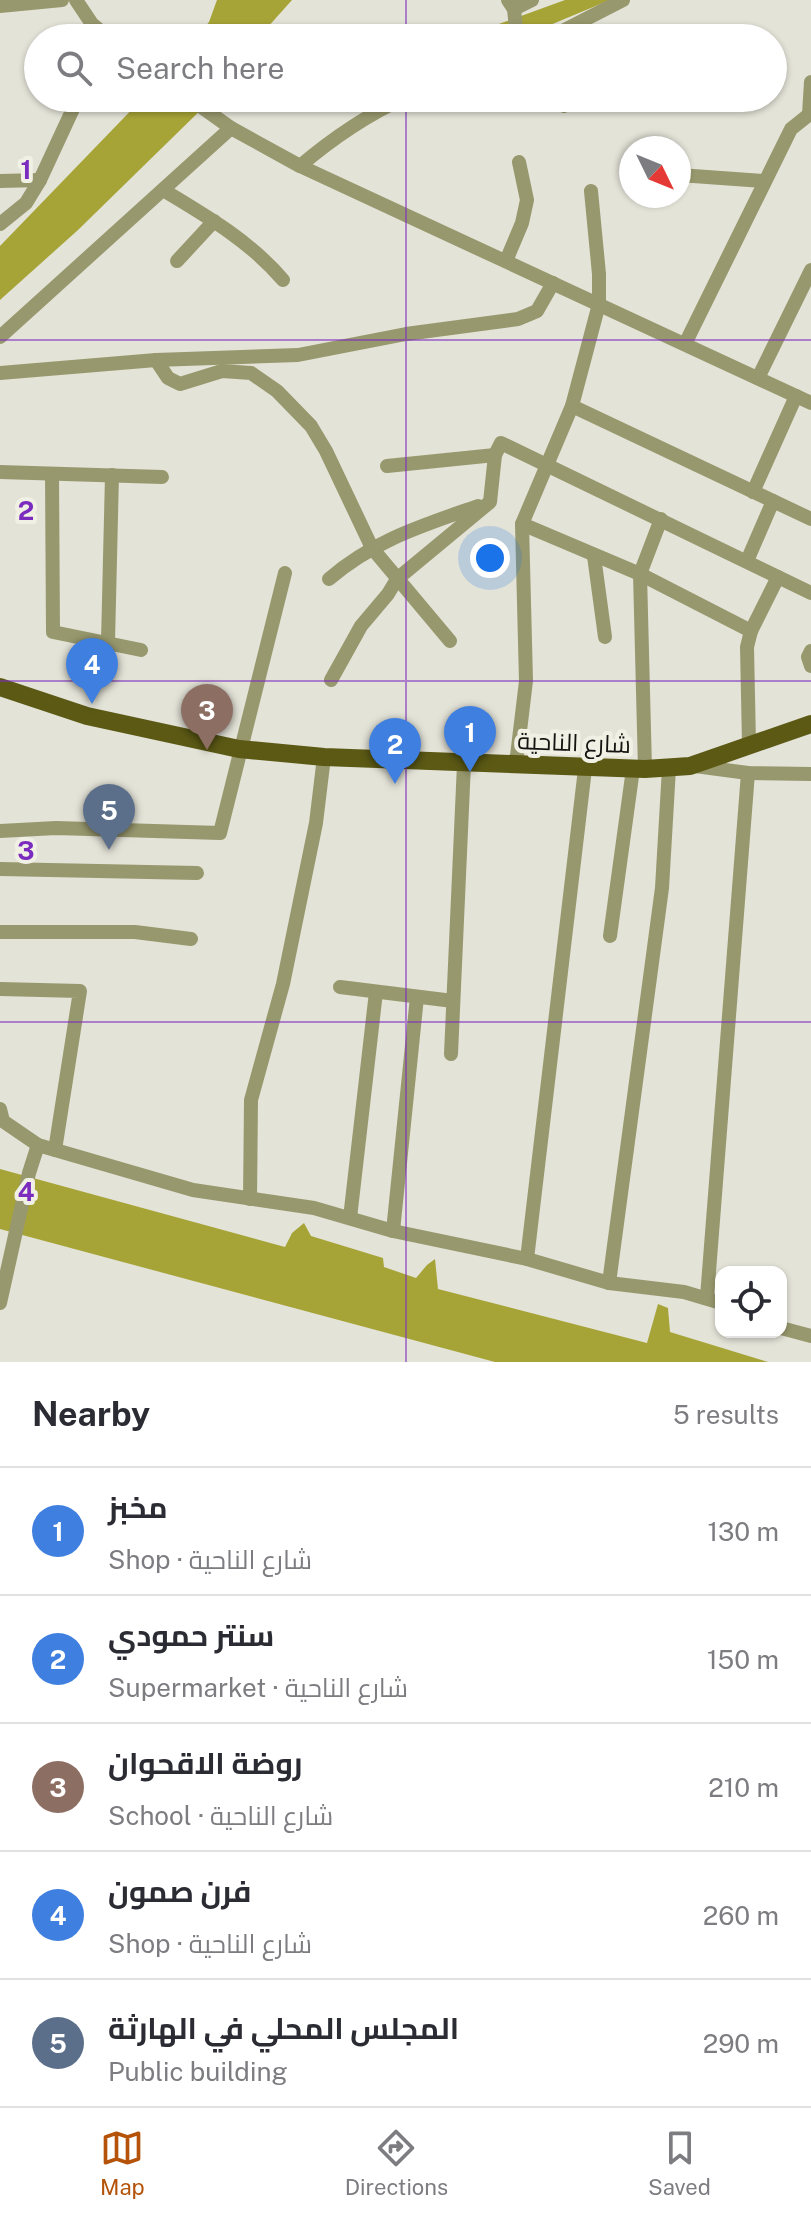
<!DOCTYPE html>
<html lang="en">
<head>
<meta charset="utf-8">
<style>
	:root { --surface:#fff; --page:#f7f7f7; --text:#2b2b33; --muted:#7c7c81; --line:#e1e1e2; --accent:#b45309 }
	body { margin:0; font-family:"Public Sans",Cairo,sans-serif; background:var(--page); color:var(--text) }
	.controls { position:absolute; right:24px; bottom:24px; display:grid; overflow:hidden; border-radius:16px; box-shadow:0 2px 6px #0004 }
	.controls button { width:72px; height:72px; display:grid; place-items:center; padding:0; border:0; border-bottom:2px solid var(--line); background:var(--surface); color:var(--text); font:40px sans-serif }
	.compass { position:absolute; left:619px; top:136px; width:72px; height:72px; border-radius:50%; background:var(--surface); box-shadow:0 2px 6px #0004; rotate:133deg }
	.you { position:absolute; left:490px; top:558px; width:28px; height:28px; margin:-20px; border:6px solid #fff; border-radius:50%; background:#1a73e8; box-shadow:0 0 0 12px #1a73e833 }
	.badge { display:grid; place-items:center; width:52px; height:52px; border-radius:50%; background:var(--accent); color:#fff; font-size:26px; font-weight:700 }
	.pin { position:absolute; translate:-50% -66px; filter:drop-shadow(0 2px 4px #0008) }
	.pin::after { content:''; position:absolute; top:42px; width:28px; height:24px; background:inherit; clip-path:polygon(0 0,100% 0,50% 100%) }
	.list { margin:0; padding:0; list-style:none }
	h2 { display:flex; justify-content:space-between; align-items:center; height:104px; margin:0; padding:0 32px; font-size:34px }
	h2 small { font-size:26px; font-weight:400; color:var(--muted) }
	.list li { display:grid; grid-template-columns:52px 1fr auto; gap:24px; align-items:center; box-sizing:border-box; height:128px; padding:0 32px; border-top:2px solid var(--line) }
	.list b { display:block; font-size:30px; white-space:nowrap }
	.list p { margin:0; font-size:26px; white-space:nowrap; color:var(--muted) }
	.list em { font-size:26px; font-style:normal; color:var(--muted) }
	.icon { flex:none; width:44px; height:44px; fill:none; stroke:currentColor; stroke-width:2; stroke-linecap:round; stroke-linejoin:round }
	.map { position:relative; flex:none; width:811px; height:1362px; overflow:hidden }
	.search { position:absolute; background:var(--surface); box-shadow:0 2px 6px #0004; left:24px; right:24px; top:24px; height:88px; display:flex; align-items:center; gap:20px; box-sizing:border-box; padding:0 28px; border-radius:44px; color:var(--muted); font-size:30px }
	.sheet { height:744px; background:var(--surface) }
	nav { display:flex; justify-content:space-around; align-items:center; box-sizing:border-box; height:112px; border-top:2px solid var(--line); background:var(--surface); font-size:22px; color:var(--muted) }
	nav a { display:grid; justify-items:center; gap:4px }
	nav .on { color:var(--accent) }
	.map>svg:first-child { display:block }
	.water { fill:#a7a437 }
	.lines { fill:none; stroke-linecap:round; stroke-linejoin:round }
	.minor { stroke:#98986e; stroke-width:14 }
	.major { stroke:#5b5914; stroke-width:18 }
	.grid { fill:none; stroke:#7b2cbf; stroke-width:2; stroke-opacity:0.55 }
	.labels { text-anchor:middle; stroke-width:8; stroke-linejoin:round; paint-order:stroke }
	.street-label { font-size:24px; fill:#141411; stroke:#f0f0e5 }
	.grid-label { font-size:26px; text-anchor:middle; font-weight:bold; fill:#7b2cbf; stroke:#f0f0e5; stroke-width:8; stroke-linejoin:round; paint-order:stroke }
</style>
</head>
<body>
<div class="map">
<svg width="811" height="1362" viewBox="0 0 811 1362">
	<rect width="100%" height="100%" fill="#e3e3d8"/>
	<g class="water">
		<polygon points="217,0 292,0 258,38 196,38 209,22"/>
		<polygon points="565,0 610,0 519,38 460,38"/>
		<polygon points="143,98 213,98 78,230 0,300 0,246"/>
		<polygon points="0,1169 285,1247 292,1233 304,1223 311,1236 383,1258 384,1267 416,1278 427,1265 435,1259 438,1289 647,1343 658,1304 668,1308 670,1332 768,1362 495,1362 0,1229"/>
	</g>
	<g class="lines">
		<g class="minor">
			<polyline points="76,0 92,24 109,38"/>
			<polyline points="508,0 514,9 517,38"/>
			<polyline points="0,6 62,0"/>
			<polyline points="514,9 532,0"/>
			<polyline points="549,38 623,0"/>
			<polyline points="189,98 231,128 300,166 811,403"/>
			<polyline points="563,98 564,106"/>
			<polyline points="809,114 811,82"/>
			<path d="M300 166C333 138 365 116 404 98"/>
			<polyline points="679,175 763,181"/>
			<polyline points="0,181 40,180"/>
			<path d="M163 190C206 216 250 241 283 280"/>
			<polyline points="0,224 26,203 40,180 78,98"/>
			<polyline points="177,261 214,221"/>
			<polyline points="506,261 522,223 527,200 519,162"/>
			<polyline points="0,337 231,128"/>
			<polyline points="685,344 791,129 811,113"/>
			<polyline points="156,360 168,378 180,384 222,371 251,373 277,391 311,426 326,451 372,548 450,641"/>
			<polyline points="0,373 156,360 298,355 406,334 518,319 537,311 553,283"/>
			<polyline points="758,378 811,270"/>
			<polyline points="572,406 811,519"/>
			<polyline points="387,466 495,455"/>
			<polyline points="0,472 162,477"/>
			<polyline points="52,474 53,632 141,650"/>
			<polyline points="753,492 796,396"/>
			<polyline points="522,524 640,574 751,631 747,647 749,744"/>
			<polyline points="594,556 605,637"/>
			<polyline points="747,561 773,501"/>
			<path d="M329 579C374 540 424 525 478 506"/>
			<polyline points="751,631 778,577"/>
			<polyline points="108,642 112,475"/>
			<polyline points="811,651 808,657 811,666"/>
			<polyline points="331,680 361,626 388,594 397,579 490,502 495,455 501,443 811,593"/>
			<polyline points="516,764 526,681 522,524 572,406 599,304 599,274 591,191"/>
			<polyline points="695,766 748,773 811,774"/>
			<polyline points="585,769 527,1259 609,1283 684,1292 721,1303"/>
			<polyline points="645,769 640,574 661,519"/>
			<polyline points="0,831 56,828 220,833 285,573"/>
			<polyline points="0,869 197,873"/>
			<polyline points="0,932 135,932 191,939"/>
			<polyline points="610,936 633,769"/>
			<polyline points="340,987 453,1001"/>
			<polyline points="0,989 80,991 55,1150"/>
			<polyline points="451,1054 464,764"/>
			<polyline points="0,1109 3,1121 38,1145 193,1190 314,1208 393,1231 527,1259"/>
			<polyline points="250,1199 251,1100 283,984 316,823 324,757"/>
			<polyline points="350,1218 376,992"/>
			<polyline points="393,1231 417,997"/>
			<polyline points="609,1283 662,888 669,768"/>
			<polyline points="707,1297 748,773"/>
			<polyline points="0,1303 29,1173 38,1145"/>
			<polyline points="781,1328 811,1336"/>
		</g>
		<polyline class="major" points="0,687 87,716 239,749 324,757 645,769 690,766 811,724"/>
	</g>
	<path class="grid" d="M406 0V38M406 98V1362M0 340H811M0 681H811M0 1022H811"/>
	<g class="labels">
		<g class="street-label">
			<text transform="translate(574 743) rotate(2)" y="8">شارع الناحية</text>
		</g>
	</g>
	<g class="grid-label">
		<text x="26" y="179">1</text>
		<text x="26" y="520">2</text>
		<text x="26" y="860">3</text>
		<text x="26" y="1201">4</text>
	</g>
</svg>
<div class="controls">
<button><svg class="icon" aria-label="locate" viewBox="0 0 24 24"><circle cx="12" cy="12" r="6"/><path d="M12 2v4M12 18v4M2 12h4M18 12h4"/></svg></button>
</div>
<svg class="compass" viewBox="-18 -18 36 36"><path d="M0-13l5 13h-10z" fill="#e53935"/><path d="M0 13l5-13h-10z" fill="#7c7c81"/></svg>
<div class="you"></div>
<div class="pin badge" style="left:470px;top:772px;background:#3f7fe0">1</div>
<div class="pin badge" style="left:395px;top:784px;background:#3f7fe0">2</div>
<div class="pin badge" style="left:207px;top:750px;background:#8d6e63">3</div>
<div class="pin badge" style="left:92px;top:704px;background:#3f7fe0">4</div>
<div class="pin badge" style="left:109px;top:850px;background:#5c6f8a">5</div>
<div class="search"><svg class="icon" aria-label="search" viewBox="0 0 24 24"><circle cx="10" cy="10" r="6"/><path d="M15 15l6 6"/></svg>Search here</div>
</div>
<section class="sheet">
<h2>Nearby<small>5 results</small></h2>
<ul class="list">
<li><span class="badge" style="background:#3f7fe0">1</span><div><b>مخبز</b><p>Shop · شارع الناحية</p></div><em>130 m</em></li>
<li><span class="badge" style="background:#3f7fe0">2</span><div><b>سنتر حمودي</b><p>Supermarket · شارع الناحية</p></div><em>150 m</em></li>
<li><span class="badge" style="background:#8d6e63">3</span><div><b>روضة الاقحوان</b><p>School · شارع الناحية</p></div><em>210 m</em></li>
<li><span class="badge" style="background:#3f7fe0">4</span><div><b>فرن صمون</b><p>Shop · شارع الناحية</p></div><em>260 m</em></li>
<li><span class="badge" style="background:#5c6f8a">5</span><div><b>المجلس المحلي في الهارثة</b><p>Public building</p></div><em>290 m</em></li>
</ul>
</section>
<nav>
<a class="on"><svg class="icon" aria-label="map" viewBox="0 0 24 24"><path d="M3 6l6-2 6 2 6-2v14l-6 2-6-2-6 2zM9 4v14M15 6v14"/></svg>Map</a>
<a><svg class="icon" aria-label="directions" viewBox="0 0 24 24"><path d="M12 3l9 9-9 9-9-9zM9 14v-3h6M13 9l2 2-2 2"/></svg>Directions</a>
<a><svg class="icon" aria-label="saved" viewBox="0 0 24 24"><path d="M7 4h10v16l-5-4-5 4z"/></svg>Saved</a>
</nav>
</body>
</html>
